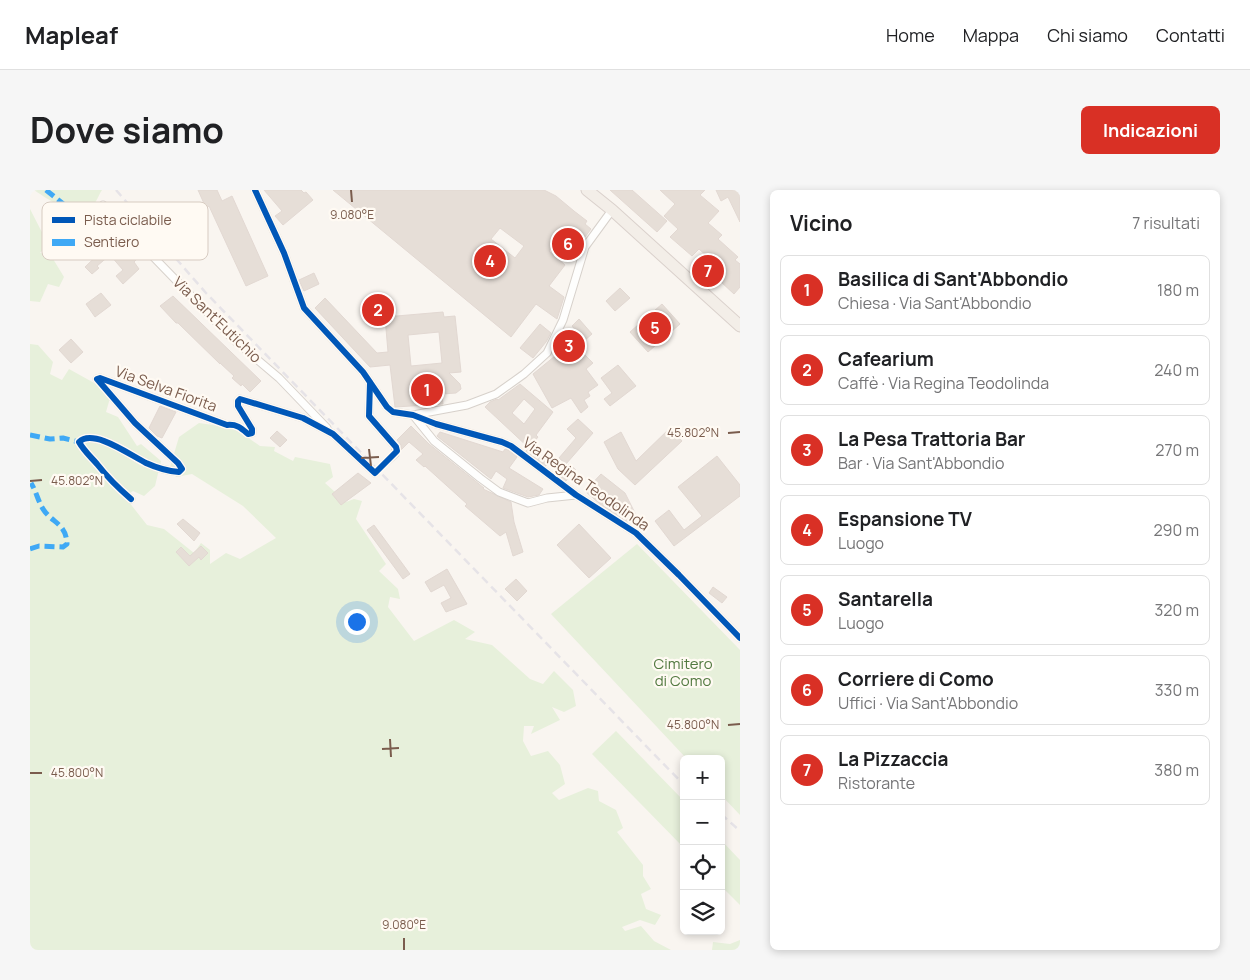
<!DOCTYPE html>
<html lang="it">
<head>
<meta charset="utf-8">
<style>
	:root { --surface:#fff; --page:#f6f6f6; --text:#202124; --muted:#757577; --line:#e0e0e0; --accent:#d93025 }
	body { margin:0; font-family:Manrope,sans-serif; background:var(--page); color:var(--text) }
	.controls { position:absolute; right:15px; bottom:15px; display:grid; overflow:hidden; border-radius:8px; box-shadow:0 2px 8px #0003 }
	.controls button { width:45px; height:45px; display:grid; place-items:center; padding:0; border:0; border-bottom:1px solid var(--line); background:var(--surface); color:var(--text); font:25px sans-serif }
	.you { position:absolute; left:326px; top:431px; width:18px; height:18px; margin:-12px; border:4px solid #fff; border-radius:50%; background:#1a73e8; box-shadow:0 0 0 8px #1a73e833 }
	.badge { display:grid; place-items:center; width:32px; height:32px; border-radius:50%; background:var(--accent); color:#fff; font-size:16px; font-weight:700 }
	.pin { position:absolute; translate:-50% -50%; border:2px solid #fff; box-shadow:0 1px 5px #0006 }
	.list { margin:0; padding:0; list-style:none }
	h2 { display:flex; justify-content:space-between; align-items:center; height:65px; margin:0; padding:0 20px; font-size:21px }
	h2 small { font-size:16px; font-weight:400; color:var(--muted) }
	.list li { display:grid; grid-template-columns:32px 1fr auto; gap:15px; align-items:center; box-sizing:border-box; height:70px; margin:0 10px 10px; padding:0 10px; border:1px solid var(--line); border-radius:8px }
	.list b { display:block; font-size:19px; white-space:nowrap }
	.list p { margin:0; font-size:16px; white-space:nowrap; color:var(--muted) }
	.list em { font-size:16px; font-style:normal; color:var(--muted) }
	.icon { flex:none; width:28px; height:28px; fill:none; stroke:currentColor; stroke-width:2; stroke-linecap:round; stroke-linejoin:round }
	.map { position:relative; flex:none; width:710px; height:760px; overflow:hidden; border-radius:8px }
	header { display:flex; align-items:center; gap:30px; box-sizing:border-box; height:70px; padding:0 25px; background:var(--surface); border-bottom:1px solid var(--line) }
	header strong { font-size:24px }
	nav { display:flex; gap:28px; margin-inline-start:auto; font-size:18px }
	.intro { display:flex; align-items:center; justify-content:space-between; box-sizing:border-box; height:120px; padding:0 30px }
	h1 { margin:0; font-size:35px }
	.button { padding:12px 22px; border-radius:8px; background:var(--accent); color:#fff; font-size:18px; font-weight:700 }
	main { display:flex; gap:30px; padding:0 30px }
	aside { flex:1; background:var(--surface); border-radius:8px; box-shadow:0 2px 8px #0003 }
	.map>svg:first-child { display:block }
	.green { fill:#e7f0db }
	.building { fill:#e6ded7; stroke:#e2d8d2; fill-rule:evenodd }
	.lines { fill:none; stroke-linecap:round; stroke-linejoin:round }
	.street-tunnel { stroke:#d9cfc7; stroke-width:7; stroke-dasharray:7 3.5; stroke-linecap:butt }
	.street-casing { stroke:#d7d1cb; stroke-width:9 }
	.primary-casing { stroke:#dad1cc; stroke-width:13 }
	.street { stroke:#fefefd; stroke-width:7 }
	.primary { stroke:#f3eee8; stroke-width:11 }
	.rail { stroke:#e6e3e7; stroke-width:2.5; stroke-dasharray:8 5; stroke-linecap:butt }
	.quiet { stroke:#3fa9f5; stroke-width:5; stroke-dasharray:10 5; stroke-linecap:butt }
	.cycleway-casing { stroke:#fffaf3; stroke-width:9 }
	.cycleway { stroke:#0057b8; stroke-width:6 }
	.ticks { fill:none; stroke:#7a5c4d; stroke-width:2 }
	.labels { text-anchor:middle; stroke-width:4.5; stroke-linejoin:round; paint-order:stroke }
	.street-label { font-size:15px; fill:#7a5c4d; stroke:#fffaf3 }
	.park-label { font-size:15px; fill:#537a41; stroke:#fffaf3 }
	.key { fill:#fffaf3; stroke:#d7cbc1; stroke-width:1 }
	.key-label { font-size:14px; fill:#7a5c4d }
	.ticks-label { font-size:12px; text-anchor:middle; fill:#7a5c4d; stroke:#fffaf3; stroke-width:4.5; stroke-linejoin:round; paint-order:stroke }
</style>
</head>
<body>
<header>
<strong>Mapleaf</strong>
<nav><a>Home</a><a>Mappa</a><a>Chi siamo</a><a>Contatti</a></nav>
</header>
<div class="intro"><h1>Dove siamo</h1><a class="button">Indicazioni</a></div>
<main>
<div class="map">
<svg width="710" height="760" viewBox="0 0 710 760">
	<rect width="100%" height="100%" fill="#f9f5f0"/>
	<g class="green">
		<path d="M4 0H72C69 4 67 11 64 14 47 30 19 10 4 0Z"/>
		<polygon points="0,19 18,54 10,63 20,64 34,87 29,97 18,94 10,112 0,111"/>
		<polygon points="0,154 8,155 23,172 20,184 32,190 39,179 66,194 80,208 76,222 88,227 107,256 111,254 131,271 125,296 114,306 103,301 95,307 117,335 134,339 164,363 171,353 180,360 180,374 196,363 210,369 246,348 213,316 162,284 146,287 140,277 149,247 169,233 204,238 230,256 245,257 244,261 263,271 265,267 300,274 303,287 295,293 316,312 324,309 332,311 326,329 356,374 349,381 368,399 370,409 360,407 358,417 384,451 424,430 445,442 435,449 462,455 500,489 513,494 524,481 543,500 546,516 534,522 522,517 530,530 501,544 504,536 494,536 493,551 501,566 518,561 530,575 535,594 522,603 529,610 558,598 568,601 569,611 586,620 593,638 587,642 613,675 613,686 621,699 611,704 616,719 631,725 625,735 610,730 592,737 595,741 611,736 624,751 641,760 0,760"/>
		<polygon points="607,354 710,460 710,625 691,605 691,569 657,569 521,424"/>
		<polygon points="586,541 654,611 654,658 562,564"/>
		<polygon points="691,650 710,670 710,715 691,696"/>
		<polygon points="710,750 710,760 682,760 683,752 700,754"/>
	</g>
	<g class="building">
		<polygon points="168,0 187,0 192,11 202,6 238,86 216,96 179,16 176,18"/>
		<polygon points="234,0 271,0 274,3 276,2 283,10 253,35 245,26 252,21"/>
		<path d="M303 0H514L526 6 544 21 557 31 555 34 561 39 552 51 546 46 544 48 534 39 519 61 535 75 519 96 534 107 527 129 506 114 481 147ZM470 38 494 56 485 68 461 49Z"/>
		<polygon points="580,0 602,0 637,31 627,42"/>
		<polygon points="630,0 675,0 670,5 689,21 678,33 692,45 688,49 708,67 705,70 710,74 710,97 704,104 690,91 696,83 669,59 662,66 640,47 648,39 634,26 645,14"/>
		<polygon points="686,0 710,0 710,32 698,7 691,11"/>
		<polygon points="83,50 89,57 93,54 107,69 104,72 109,79 93,94 86,86 93,80 80,65 67,76 69,78 62,84 55,77"/>
		<polygon points="284,83 289,94 274,101 269,90"/>
		<polygon points="590,98 600,108 585,121 576,111"/>
		<polygon points="71,103 81,115 65,127 56,114"/>
		<polygon points="143,106 231,191 220,202 212,194 211,196 202,188 204,186 190,173 190,174 148,133 146,133 130,116"/>
		<path d="M295 108 347 163 358 162 355 127 413 122 414 127 425 126 431 182 419 183 430 194 431 199 426 203 412 204 413 214 365 217 360 175 340 177 285 118ZM409 142 412 173 381 176 378 145Z"/>
		<polygon points="353,113 354,127 344,128 343,114"/>
		<polygon points="632,114 650,134 618,162 600,142"/>
		<polygon points="549,129 562,144 547,157 563,173 556,179 568,195 558,202 560,206 554,210 558,217 551,223 541,208 522,218 503,184 525,166 547,142 542,136"/>
		<polygon points="510,134 521,143 516,152 503,168 490,158"/>
		<polygon points="41,149 53,162 41,173 29,160"/>
		<polygon points="588,175 606,196 580,216 574,209 582,203 571,188"/>
		<path d="M490 194 523 222 506 245 508 247 499 258 455 217 460 212 467 209 468 210ZM494 209 505 219 494 234 482 223Z"/>
		<polygon points="130,216 146,222 132,248 127,246 119,238"/>
		<polygon points="548,229 563,243 536,274 529,268 546,248 537,239"/>
		<polygon points="381,236 399,254 454,298 453,299 481,312 484,332 493,362 483,366 476,342 470,346 435,316 437,314 395,276 394,277 386,270 393,264 379,252 371,260 371,255 367,250"/>
		<polygon points="640,238 652,251 605,295 588,279 574,252 591,242 606,271"/>
		<polygon points="247,241 257,250 250,257 240,248"/>
		<polygon points="410,242 473,262 475,259 478,260 487,267 479,278 513,299 509,305 498,307 473,298 477,289 466,281 461,289 408,247 407,246"/>
		<polygon points="498,258 518,273 516,276 496,261"/>
		<polygon points="687,266 710,295 710,306 644,356 625,331 639,320 654,340 672,326 648,297"/>
		<polygon points="539,274 546,280 536,291 529,285"/>
		<polygon points="328,283 341,293 311,315 302,304"/>
		<polygon points="571,284 595,303 606,325 598,332 570,314 555,301"/>
		<polygon points="153,329 170,343 164,351 147,334"/>
		<polygon points="549,334 581,368 559,388 527,355"/>
		<polygon points="344,335 380,384 373,389 337,340"/>
		<polygon points="171,356 178,363 171,370 169,367 159,376 146,362 151,357 160,366"/>
		<polygon points="417,379 437,414 416,422 411,413 421,408 414,395 401,402 395,392"/>
		<polygon points="486,389 497,401 487,411 475,399"/>
		<polygon points="683,397 697,407 692,413 679,403"/>
	</g>
	<g class="lines">
		<polyline class="street-tunnel" points="345,283 356,272"/>
		<g class="street-casing">
			<g id="street">
				<polyline points="225,0 254,63 274,118 333,182 357,217 363,222 383,225 437,215 466,204 494,184 517,163 533,130 555,57 582,20"/>
				<polyline points="73,15 203,149 249,188 297,238"/>
				<polyline points="340,193 339,226 366,257 365,264 356,272"/>
				<polyline points="383,225 406,234 472,252 481,256 546,305 606,343 649,385 710,448"/>
				<polyline points="383,225 404,251 450,288 469,302 498,313 517,308 546,305"/>
				<path d="M101 309C87 297 78 288 67 274 61 267 54 261 49 252 63 238 100 265 116 273 127 278 137 281 149 282L152 279 148 273 105 233 67 189 70 188 197 235C207 234 211 238 218 244L222 243V239L208 216V211L210 209 273 228 303 244 345 283"/>
			</g>
		</g>
		<g class="primary-casing">
			<polyline id="primary" points="557,0 582,20 710,136"/>
		</g>
		<use href="#street" class="street"/>
		<use href="#primary" class="primary"/>
		<g class="rail">
			<polyline points="86,0 176,103 654,595"/>
			<polyline points="691,624 710,641"/>
		</g>
		<g class="quiet">
			<polyline points="16,0 51,28 64,21"/>
			<polyline points="0,245 20,249 33,248 49,252"/>
			<path d="M0 359 9 356 33 357 37 354C36 333 23 334 13 319 8 311 6 301 1 293"/>
		</g>
		<g class="cycleway-casing">
			<g id="cycleway">
				<polyline points="225,0 254,63 274,118 333,182 357,217 363,222 383,225 406,234 472,252 481,256 546,305 606,343 649,385 710,448"/>
				<path d="M101 309C87 297 78 288 67 274 61 267 54 261 49 252 63 238 100 265 116 273 127 278 137 281 149 282L152 279 148 273 105 233 67 189 70 188 197 235C207 234 211 238 218 244L222 243V239L208 216V211L210 209 273 228 303 244 345 283 367 261 366 257 339 226 340 193"/>
			</g>
		</g>
		<use href="#cycleway" class="cycleway"/>
	</g>
	<path class="ticks" d="M321 0 322 12M698 243 710 242M339 259 341 276M331 268 349 267M0 291 12 290M698 535 710 534M360 549 361 567M352 559 369 558M0 583H12M374 748V760"/>
	<g class="labels">
		<g class="street-label">
			<text transform="translate(187 130) rotate(44)" y="5">Via Sant'Eutichio</text>
			<text transform="translate(136 199) rotate(20)" y="5">Via Selva Fiorita</text>
			<text transform="translate(556 294) rotate(35)" y="5">Via Regina Teodolinda</text>
		</g>
		<g class="park-label">
			<text x="653" y="479">Cimitero<tspan x="653" dy="17">di Como</tspan></text>
		</g>
	</g>
	<rect x="12" y="12" width="166" height="58" rx="8" class="key"/>
	<rect x="22" y="27" width="23" height="6" fill="#0057b8"/>
	<rect x="22" y="49" width="23" height="7" fill="#3fa9f5"/>
	<g class="key-label">
		<text x="54" y="35">Pista ciclabile</text>
		<text x="54" y="57">Sentiero</text>
	</g>
	<g class="ticks-label">
		<text x="322" y="29">9.080°E</text>
		<text x="663" y="247">45.802°N</text>
		<text x="47" y="295">45.802°N</text>
		<text x="663" y="539">45.800°N</text>
		<text x="47" y="587">45.800°N</text>
		<text x="374" y="739">9.080°E</text>
	</g>
</svg>
<div class="controls">
<button>+</button>
<button>−</button>
<button><svg class="icon" aria-label="locate" viewBox="0 0 24 24"><circle cx="12" cy="12" r="6"/><path d="M12 2v4M12 18v4M2 12h4M18 12h4"/></svg></button>
<button><svg class="icon" aria-label="layers" viewBox="0 0 24 24"><path d="M12 4l9 5-9 5-9-5zM3 14l9 5 9-5"/></svg></button>
</div>
<div class="you"></div>
<div class="pin badge" style="left:397px;top:200px">1</div>
<div class="pin badge" style="left:348px;top:120px">2</div>
<div class="pin badge" style="left:539px;top:156px">3</div>
<div class="pin badge" style="left:460px;top:71px">4</div>
<div class="pin badge" style="left:625px;top:138px">5</div>
<div class="pin badge" style="left:538px;top:54px">6</div>
<div class="pin badge" style="left:678px;top:81px">7</div>
</div>
<aside>
<h2>Vicino<small>7 risultati</small></h2>
<ul class="list">
<li><span class="badge">1</span><div><b>Basilica di Sant'Abbondio</b><p>Chiesa · Via Sant'Abbondio</p></div><em>180 m</em></li>
<li><span class="badge">2</span><div><b>Cafearium</b><p>Caffè · Via Regina Teodolinda</p></div><em>240 m</em></li>
<li><span class="badge">3</span><div><b>La Pesa Trattoria Bar</b><p>Bar · Via Sant'Abbondio</p></div><em>270 m</em></li>
<li><span class="badge">4</span><div><b>Espansione TV</b><p>Luogo</p></div><em>290 m</em></li>
<li><span class="badge">5</span><div><b>Santarella</b><p>Luogo</p></div><em>320 m</em></li>
<li><span class="badge">6</span><div><b>Corriere di Como</b><p>Uffici · Via Sant'Abbondio</p></div><em>330 m</em></li>
<li><span class="badge">7</span><div><b>La Pizzaccia</b><p>Ristorante</p></div><em>380 m</em></li>
</ul>
</aside>
</main>
</body>
</html>
